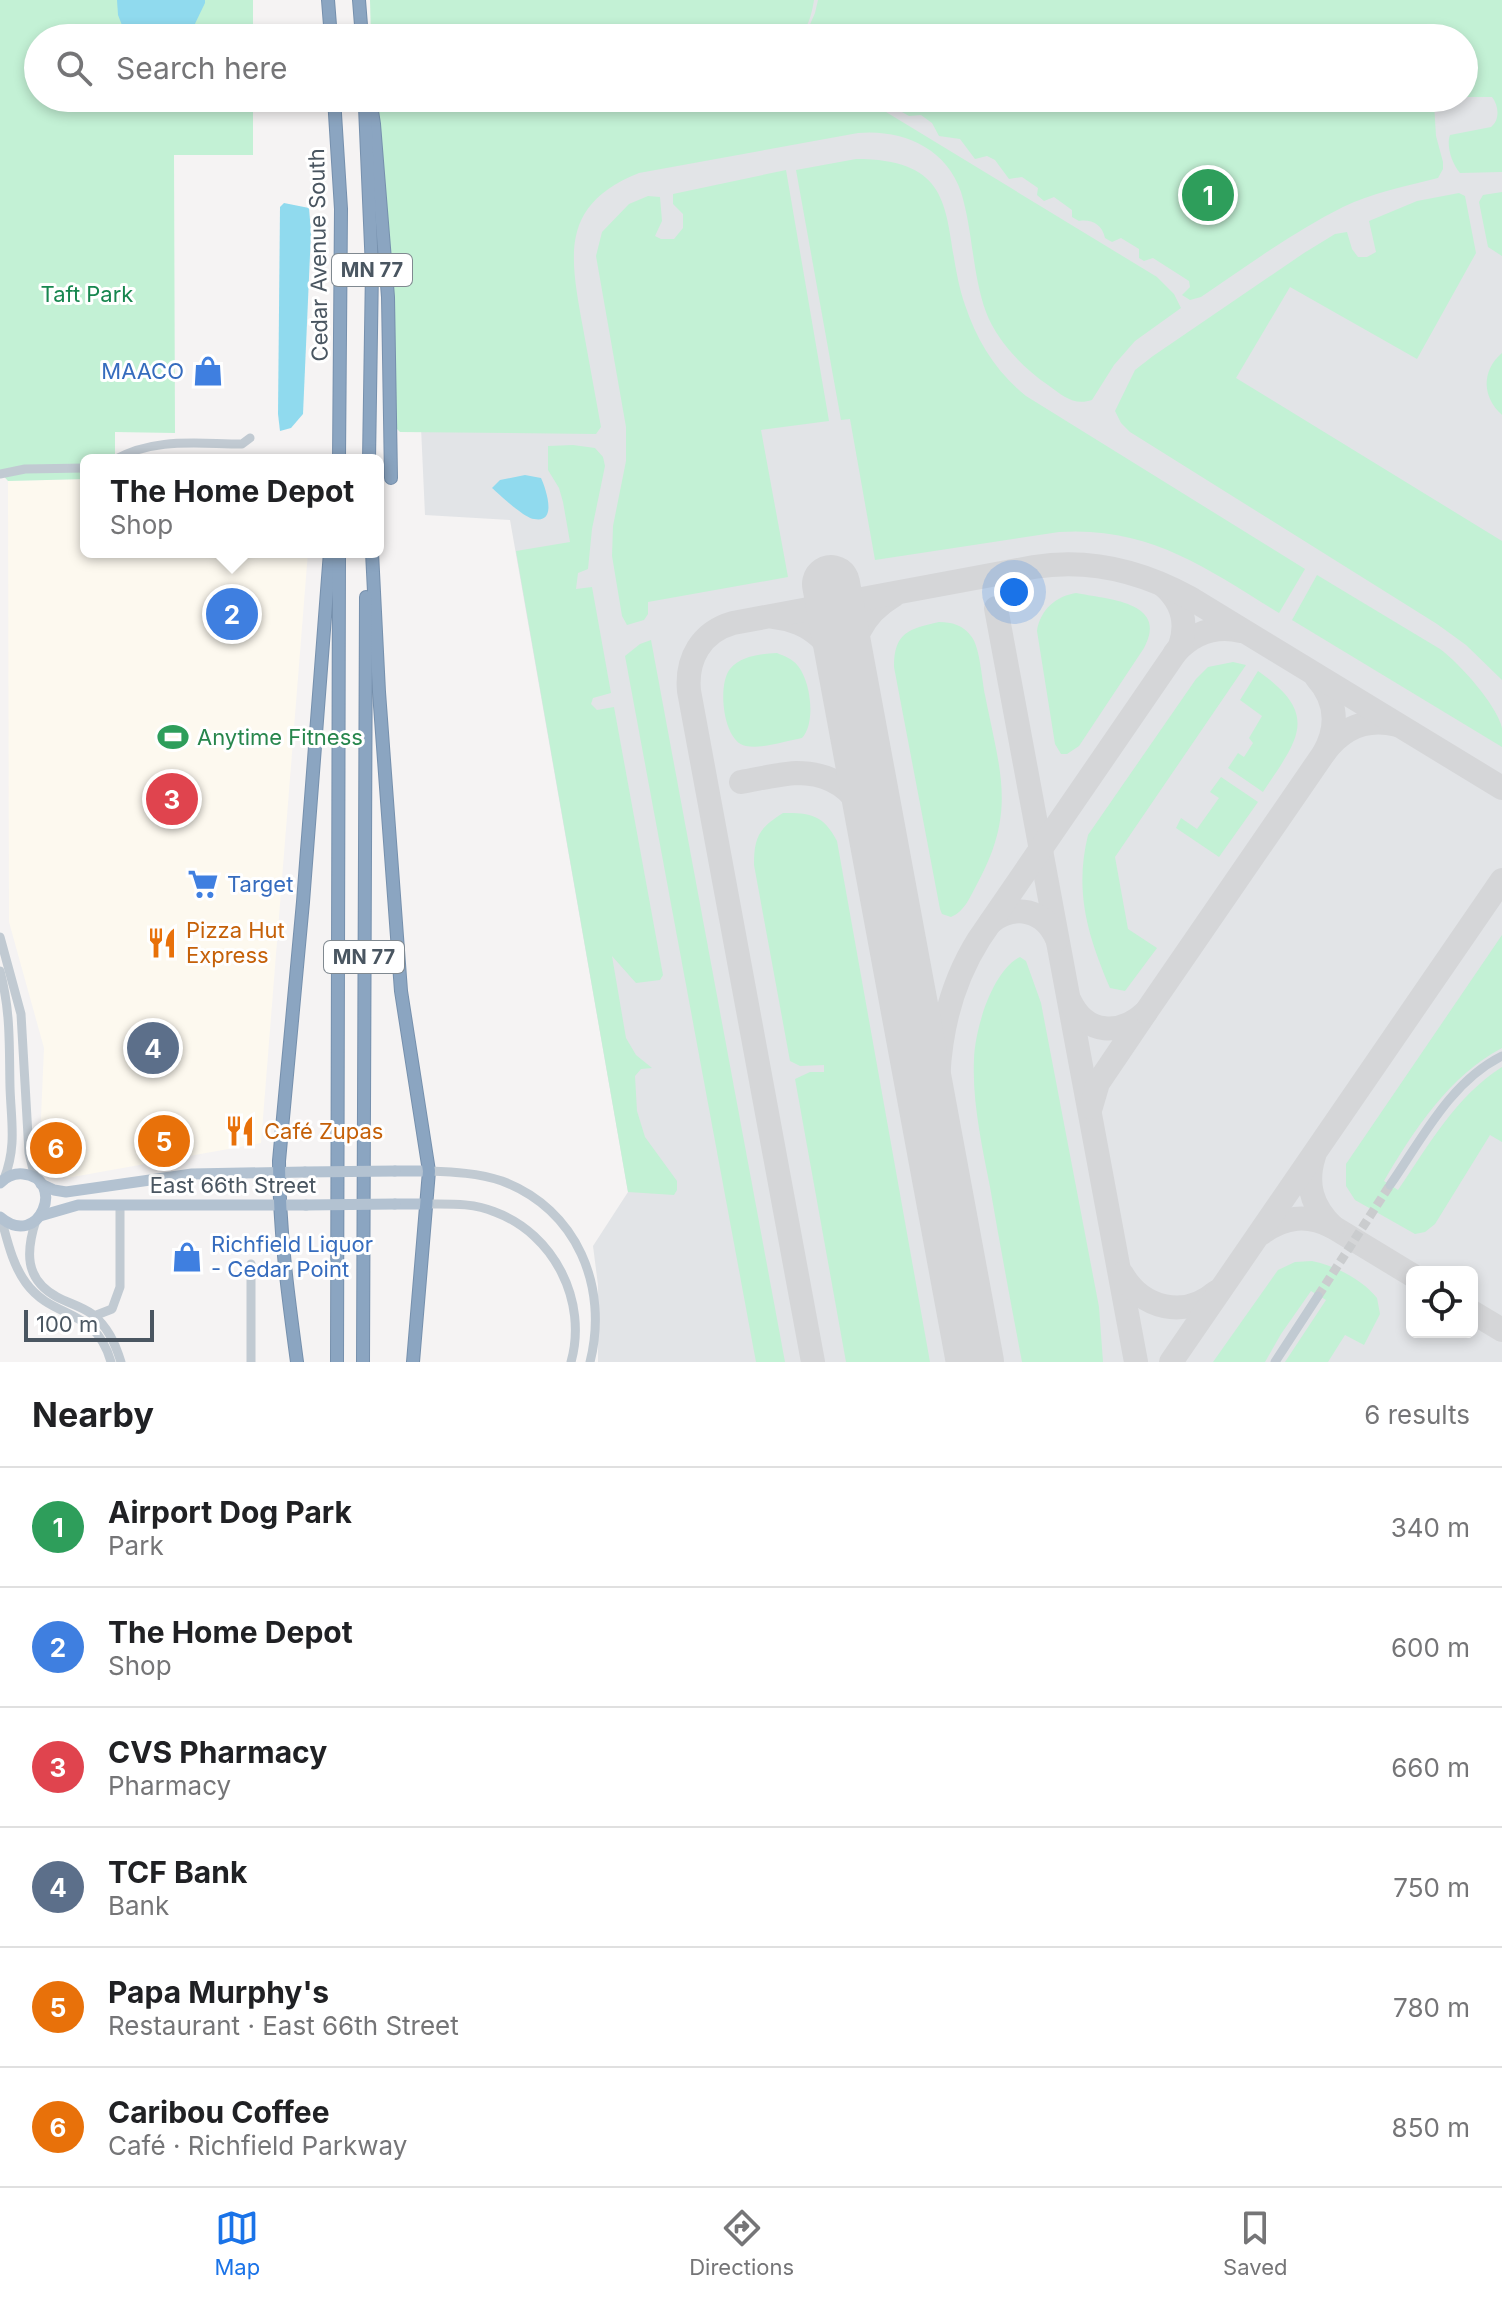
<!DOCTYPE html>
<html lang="en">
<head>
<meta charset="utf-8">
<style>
	:root { --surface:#fff; --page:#f2f2f2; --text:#202124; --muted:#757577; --line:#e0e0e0; --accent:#1a73e8 }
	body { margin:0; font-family:Inter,sans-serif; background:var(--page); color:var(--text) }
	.controls { position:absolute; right:24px; bottom:24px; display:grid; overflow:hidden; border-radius:12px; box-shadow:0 4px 12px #0003 }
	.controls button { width:72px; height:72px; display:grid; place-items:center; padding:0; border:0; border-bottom:2px solid var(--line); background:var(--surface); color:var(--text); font:40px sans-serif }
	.scale { position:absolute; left:24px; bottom:20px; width:130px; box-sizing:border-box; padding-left:8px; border:4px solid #4a5661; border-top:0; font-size:22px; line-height:28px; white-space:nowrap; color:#4a5661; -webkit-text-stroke:6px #fff; paint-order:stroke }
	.you { position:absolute; left:1014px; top:592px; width:28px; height:28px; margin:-20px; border:6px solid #fff; border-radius:50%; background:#1a73e8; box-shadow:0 0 0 12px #1a73e833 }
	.badge { display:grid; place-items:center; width:52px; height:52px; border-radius:50%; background:var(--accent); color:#fff; font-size:26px; font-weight:700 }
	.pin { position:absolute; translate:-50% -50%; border:4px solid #fff; box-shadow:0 2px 8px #0006 }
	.popup { position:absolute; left:80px; top:454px; width:304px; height:104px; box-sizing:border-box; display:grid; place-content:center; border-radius:12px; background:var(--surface); filter:drop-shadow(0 2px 6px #0005); font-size:26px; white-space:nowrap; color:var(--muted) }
	.popup b { font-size:30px; color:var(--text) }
	.popup::after { content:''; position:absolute; left:50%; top:100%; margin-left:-16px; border:16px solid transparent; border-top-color:var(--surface) }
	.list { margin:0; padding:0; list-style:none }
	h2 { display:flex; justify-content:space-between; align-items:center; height:104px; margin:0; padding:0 32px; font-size:34px }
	h2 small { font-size:26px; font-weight:400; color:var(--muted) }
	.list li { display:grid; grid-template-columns:52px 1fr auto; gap:24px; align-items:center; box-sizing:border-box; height:120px; padding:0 32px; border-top:2px solid var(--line) }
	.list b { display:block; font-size:30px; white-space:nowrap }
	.list p { margin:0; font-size:26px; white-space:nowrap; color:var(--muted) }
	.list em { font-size:26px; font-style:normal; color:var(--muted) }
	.icon { flex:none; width:44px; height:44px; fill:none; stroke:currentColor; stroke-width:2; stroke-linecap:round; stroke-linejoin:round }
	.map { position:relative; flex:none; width:1502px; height:1362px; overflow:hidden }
	.search { position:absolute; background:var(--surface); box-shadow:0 4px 12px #0003; left:24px; right:24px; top:24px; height:88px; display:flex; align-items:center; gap:20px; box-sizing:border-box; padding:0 28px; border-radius:44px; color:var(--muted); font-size:30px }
	.sheet { height:824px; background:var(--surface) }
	nav { display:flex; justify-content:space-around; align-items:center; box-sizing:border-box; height:112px; border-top:2px solid var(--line); background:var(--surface); font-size:22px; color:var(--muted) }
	nav a { display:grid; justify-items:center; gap:4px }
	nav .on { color:var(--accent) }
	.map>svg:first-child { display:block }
	.commercial { fill:#fdf9ef }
	.airport { fill:#e2e4e7; fill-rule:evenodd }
	.green { fill:#c3f1d5 }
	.water { fill:#90daee }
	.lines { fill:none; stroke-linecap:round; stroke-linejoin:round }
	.taxiway { stroke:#d5d6d8; stroke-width:24 }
	.runway { stroke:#d5d6d8; stroke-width:58 }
	.minor-tunnel { stroke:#caccce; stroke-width:9; stroke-dasharray:9 4.5; stroke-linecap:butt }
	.highway-casing { stroke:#7690ad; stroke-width:14 }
	.minor { stroke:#c1cad2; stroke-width:9 }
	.major { stroke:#b3c2d1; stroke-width:11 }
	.highway { stroke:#8ba5c1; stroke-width:12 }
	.major-bridge { stroke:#b3c2d1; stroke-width:11 }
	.labels { text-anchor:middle; stroke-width:6; stroke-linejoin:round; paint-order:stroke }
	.shield { fill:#fff; stroke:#808990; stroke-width:2 }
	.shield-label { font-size:20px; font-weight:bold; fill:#4a5661 }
	.street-label { font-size:22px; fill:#4a5661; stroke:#fff }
	.park-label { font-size:22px; fill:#17864f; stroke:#fff }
	.shop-label { font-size:22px; fill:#366cbe; stroke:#fff; text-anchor:start }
	.leisure-label { font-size:22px; fill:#27864d; stroke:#fff; text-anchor:start }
	.food-label { font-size:22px; fill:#c56008; stroke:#fff; text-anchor:start }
</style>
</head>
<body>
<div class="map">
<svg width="1502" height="1362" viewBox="0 0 1502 1362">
	<rect width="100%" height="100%" fill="#f5f3f3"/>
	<g class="commercial">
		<polygon points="316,454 315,460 178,460 178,455"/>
		<polygon points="86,479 86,552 308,552 261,1143 67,1178 53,1173 46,1162 40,1140 44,1048 9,922 8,481"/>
	</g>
	<path class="airport" d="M403 0H1502V1362H598V1285L593 1246 628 1192 510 520 425 515 406 98H1464V38H404ZM1412 1272H1472V1332H1412Z"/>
	<g class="green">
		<polygon points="0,0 253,0 253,38 38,38 38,98 253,98 253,155 174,155 175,433 115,432 115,460 86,460 86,479 8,481 0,472"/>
		<path d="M370 0H814C812 13 808 30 797 38H371Z"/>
		<path d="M818 0H1502V172L1460 173C1452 164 1446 146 1450 135L1491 127C1500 120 1499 106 1492 97H1464V38H804L815 13Z"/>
		<path d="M377 98H863L1157 277 1174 294 1181 308 1135 341 1114 365 1092 400C1074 406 1063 396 1048 385 1023 368 997 341 986 312 972 273 973 231 961 192 946 147 901 129 858 133L639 173C559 205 570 256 583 328 589 361 595 394 601 427L596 434 400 432 396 428Z"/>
		<path d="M892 98H1447L1439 99 1434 103 1436 136 1443 162V169L1438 178C1406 186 1372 193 1343 207 1293 232 1247 266 1201 297L1190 300 1182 295 1190 287 1189 281 1153 258 1144 261 1139 258V249L1121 238 1112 242 1105 238C1102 224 1091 219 1079 221L1072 217V210L1054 197 1044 201 1037 195 1038 188 1022 177 1009 179 995 160 987 156 975 159 960 139 939 136 932 123 921 115 909 116 902 112Z"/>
		<path d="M856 159C968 159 939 229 965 305 977 341 996 372 1026 396L1305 569 1279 613C1206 568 1149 526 1059 532L875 560 850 419 841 420 796 170Z"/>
		<polygon points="786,170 829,421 761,430 788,577 648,602 648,614 644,620 627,625 622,616 612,556 613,526 626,461 626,427 596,256 602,232 629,204 648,196 660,197 662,221 655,236 661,239 674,239 683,228 683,214 673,204 673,194"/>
		<polygon points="1502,192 1502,256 1488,247 1479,202 1483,195"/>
		<polygon points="1459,193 1465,196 1476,253 1417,359 1290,287 1236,378 1502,541 1502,680 1466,645 1437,624 1130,432 1121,423 1115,411 1135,370 1153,356 1304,253 1335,234 1347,232 1352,249 1358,257 1367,257 1376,252 1369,221 1417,201"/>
		<path d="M1502 353V415C1482 397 1481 371 1502 353Z"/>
		<polygon points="573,445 595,448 603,457 605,466 592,529 588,569 578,573 576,589 592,587 611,693 593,698 591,704 597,710 614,707 663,975 660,980 636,983 612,956 626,1038 636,1055 652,1068 641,1069 635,1076 637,1111 645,1137 677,1181 677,1190 674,1195 628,1192 516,551 570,542 563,502 559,488 548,470 548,446"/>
		<path d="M1317 575 1440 649C1460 664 1496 704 1502 728 1502 733 1502 741 1502 747L1292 620Z"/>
		<path d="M1076 593C1105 599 1170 601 1144 648L1079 746 1067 754H1061L1055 744 1037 631C1040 610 1056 596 1076 593Z"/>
		<path d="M939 622C952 622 963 625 971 636 980 646 982 681 985 695 1000 772 1017 811 977 884 970 897 965 911 951 917L942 914 940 909 894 667C894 632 909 629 939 622Z"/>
		<polygon points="651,640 785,1362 756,1362 625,656 640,644"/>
		<path d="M777 653C784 656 793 659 798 666 811 682 816 723 802 738 786 741 762 749 746 746 723 742 717 685 730 669 741 656 760 654 777 653Z"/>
		<path d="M1233 662 1246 665 1115 857 1128 929 1157 948 1125 991 1110 988C1088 936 1074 892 1088 835L1196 679 1208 667Z"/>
		<path d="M1258 671C1321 715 1298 739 1263 792L1228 768 1238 753 1244 757 1253 743 1249 738 1262 716 1240 700Z"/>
		<polygon points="1221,777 1258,802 1219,857 1176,828 1181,818 1197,829 1219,798 1210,792"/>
		<path d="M783 813C810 813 823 814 837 841L930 1362H846L795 1079 810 1072H824V1065L800 1066 790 1061 754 865C754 837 759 828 783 813Z"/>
		<path d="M1502 935V1048C1451 1074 1413 1131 1384 1181L1398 1190C1429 1145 1455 1097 1502 1067V1142L1490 1135 1435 1224 1425 1232 1415 1234 1355 1200 1346 1186V1164Z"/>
		<path d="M1020 957 1026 961 1041 1003 1099 1307 1103 1362H1022C1011 1304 1000 1245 990 1187 982 1146 972 1102 974 1059 975 1029 992 971 1020 957Z"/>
		<path d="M1312 1261C1334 1265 1363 1280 1377 1298L1380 1314 1364 1345 1345 1335 1328 1362H1285L1326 1300 1311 1291 1281 1334 1265 1362H1213L1278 1270 1295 1262Z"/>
	</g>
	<g class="water">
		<polygon points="117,0 205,0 205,3 191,32 185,38 127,38 118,15"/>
		<polygon points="284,203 309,208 311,232 303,414 291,428 280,431 278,414 280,207"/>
		<path d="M525 475 541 478C546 489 558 524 534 519 524 518 500 495 492 488L500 480Z"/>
	</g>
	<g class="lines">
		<g class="taxiway">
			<polyline points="996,608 1136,1362"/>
			<path d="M774 617C816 622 829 644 848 678 851 642 861 615 893 596"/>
			<path d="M1175 653C1193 633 1215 625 1241 631"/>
			<path d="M1316 677C1337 700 1339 726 1324 753 1342 728 1366 717 1397 725"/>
			<path d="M741 782C759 779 778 774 797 773 858 773 872 822 883 870"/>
			<path d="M991 922C1015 903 1045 910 1057 939"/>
			<path d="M1070 1001C1086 1035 1121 1036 1146 1012L1098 1083 1091 1107"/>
			<polyline points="1146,1012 1324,753"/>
			<path d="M948 1220C936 1123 924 1026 979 939L1180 646C1188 623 1182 602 1164 586"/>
			<polyline points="1333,1227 1412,1275"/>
			<path d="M1262 1233C1285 1216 1308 1214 1333 1227 1312 1207 1305 1184 1314 1156"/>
			<path d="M1122 1274C1142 1309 1185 1319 1216 1292"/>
			<polyline points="1472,1312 1502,1330"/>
			<path d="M813 1362 689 691C686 659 701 632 733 623L1034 567C1090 558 1141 571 1190 598L1502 788"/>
			<polyline points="1171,1362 1502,880"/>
		</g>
		<polyline class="runway" points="831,584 975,1362"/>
		<polyline class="minor-tunnel" points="1318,1296 1390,1185"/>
		<g class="highway-casing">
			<g id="highway">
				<polyline points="328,0 331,38"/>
				<polyline points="359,0 362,38"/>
				<polyline points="334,98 341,209 339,460"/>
				<polyline points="370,98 374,124 388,297 391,478"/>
				<polyline points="365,107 372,269 369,460"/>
				<polyline points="372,552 379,692 401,991 429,1171 413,1362"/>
				<path d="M297 1362C288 1295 279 1229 279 1161L303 902 330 552"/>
				<polyline points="337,1362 339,552"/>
				<polyline points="363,1362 366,597"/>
			</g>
		</g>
		<g class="minor">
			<path d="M114 460C155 437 197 444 242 444L250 438"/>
			<polyline points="0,474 25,469 86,468"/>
			<polyline points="0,937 21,1014 29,1153 35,1178"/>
			<path d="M0 971C11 1013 9 1045 10 1087 11 1121 17 1146 4 1179"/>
			<path d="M429 1171C454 1172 478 1173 502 1181 577 1209 609 1287 590 1362"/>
			<path d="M1390 1185C1422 1139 1450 1082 1502 1056"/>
			<path d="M428 1204C451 1204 474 1203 495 1212 554 1234 588 1301 571 1362"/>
			<path d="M1 1218C7 1239 12 1264 26 1283 54 1321 95 1306 111 1362"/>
			<path d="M36 1220C26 1251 24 1279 57 1297 68 1303 81 1306 92 1314 108 1327 115 1343 121 1362"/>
			<polyline points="94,1316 112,1309 120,1287 120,1205"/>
			<polyline points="251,1362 251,1264"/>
			<polyline points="1275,1362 1318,1296"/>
		</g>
		<g class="major">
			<polyline points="395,1171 429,1171"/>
			<path d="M0 1183C6 1177 13 1173 23 1174 67 1178 40 1251 0 1217"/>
			<polyline points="41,1184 54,1190 66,1192 192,1174 305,1172"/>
			<polyline points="395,1204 428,1204"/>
			<polyline points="40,1216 78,1205 306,1205"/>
		</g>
		<use href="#highway" class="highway"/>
		<g class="major-bridge">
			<polyline points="305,1172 395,1171"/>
			<polyline points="306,1205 395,1204"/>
		</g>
	</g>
	<defs>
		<g id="shop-bare" transform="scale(2.4)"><path d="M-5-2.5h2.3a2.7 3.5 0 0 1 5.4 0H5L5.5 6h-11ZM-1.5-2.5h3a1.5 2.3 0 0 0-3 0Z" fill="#3f7fe0" stroke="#fff" stroke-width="2.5" paint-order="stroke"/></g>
		<g id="stadium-bare" transform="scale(2.4)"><path d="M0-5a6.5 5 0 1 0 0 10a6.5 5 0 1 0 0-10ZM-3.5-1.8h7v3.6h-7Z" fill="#2e9e5b" stroke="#fff" stroke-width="2.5" paint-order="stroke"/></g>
		<g id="supermarket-bare" transform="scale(2.4)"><path d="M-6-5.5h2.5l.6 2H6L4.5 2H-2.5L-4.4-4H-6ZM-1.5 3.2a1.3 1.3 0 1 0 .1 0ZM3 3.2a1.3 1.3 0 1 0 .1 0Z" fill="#3f7fe0" stroke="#fff" stroke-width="2.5" paint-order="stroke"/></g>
		<g id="restaurant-bare" transform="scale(2.4)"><path d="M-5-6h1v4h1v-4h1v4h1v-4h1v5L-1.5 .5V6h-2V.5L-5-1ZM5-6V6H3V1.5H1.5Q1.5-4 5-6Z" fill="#e8710a" stroke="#fff" stroke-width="2.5" paint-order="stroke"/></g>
	</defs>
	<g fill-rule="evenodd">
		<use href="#shop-bare" x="208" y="371"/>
		<use href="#stadium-bare" x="173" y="737"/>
		<use href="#supermarket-bare" x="203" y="884"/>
		<use href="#restaurant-bare" x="162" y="943"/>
		<use href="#restaurant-bare" x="240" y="1131"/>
		<use href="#shop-bare" x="187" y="1257"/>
	</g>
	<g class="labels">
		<g class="shield">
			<rect x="332" y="254" width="80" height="32" rx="6"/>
			<rect x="324" y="941" width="80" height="32" rx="6"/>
		</g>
		<g class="shield-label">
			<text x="372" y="277">MN 77</text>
			<text x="364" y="964">MN 77</text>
		</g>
		<g class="street-label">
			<text transform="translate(318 255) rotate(-91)" y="8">Cedar Avenue South</text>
			<text x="233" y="1193">East 66th Street</text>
		</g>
		<g class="park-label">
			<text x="87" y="302">Taft Park</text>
		</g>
		<g class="shop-label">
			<text x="184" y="379" text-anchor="end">MAACO</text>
			<text x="227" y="892">Target</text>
			<text x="211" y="1252">Richfield Liquor<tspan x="211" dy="25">- Cedar Point</tspan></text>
		</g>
		<g class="leisure-label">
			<text x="197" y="745">Anytime Fitness</text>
		</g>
		<g class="food-label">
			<text x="186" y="938">Pizza Hut<tspan x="186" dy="25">Express</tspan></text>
			<text x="264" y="1139">Café Zupas</text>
		</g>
	</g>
</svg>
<div class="controls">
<button><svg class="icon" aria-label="locate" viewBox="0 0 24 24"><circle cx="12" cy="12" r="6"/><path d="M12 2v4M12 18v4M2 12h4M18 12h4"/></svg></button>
</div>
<div class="scale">100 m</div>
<div class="you"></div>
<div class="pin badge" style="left:1208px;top:195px;background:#2e9e5b">1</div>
<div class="pin badge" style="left:232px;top:614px;background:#3f7fe0">2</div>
<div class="popup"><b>The Home Depot</b>Shop</div>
<div class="pin badge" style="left:172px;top:799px;background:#e0444e">3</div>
<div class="pin badge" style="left:153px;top:1048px;background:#5c6f8a">4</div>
<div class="pin badge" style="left:164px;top:1141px;background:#e8710a">5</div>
<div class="pin badge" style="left:56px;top:1148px;background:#e8710a">6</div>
<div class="search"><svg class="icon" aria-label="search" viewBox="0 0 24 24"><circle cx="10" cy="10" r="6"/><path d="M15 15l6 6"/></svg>Search here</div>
</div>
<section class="sheet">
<h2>Nearby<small>6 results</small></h2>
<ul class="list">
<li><span class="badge" style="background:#2e9e5b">1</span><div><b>Airport Dog Park</b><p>Park</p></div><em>340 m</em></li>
<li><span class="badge" style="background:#3f7fe0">2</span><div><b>The Home Depot</b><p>Shop</p></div><em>600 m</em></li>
<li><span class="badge" style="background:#e0444e">3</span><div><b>CVS Pharmacy</b><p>Pharmacy</p></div><em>660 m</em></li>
<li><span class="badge" style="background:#5c6f8a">4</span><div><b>TCF Bank</b><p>Bank</p></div><em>750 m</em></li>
<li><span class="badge" style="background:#e8710a">5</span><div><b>Papa Murphy's</b><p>Restaurant · East 66th Street</p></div><em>780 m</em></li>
<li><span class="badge" style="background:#e8710a">6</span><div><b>Caribou Coffee</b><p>Café · Richfield Parkway</p></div><em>850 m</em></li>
</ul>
</section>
<nav>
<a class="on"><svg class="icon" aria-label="map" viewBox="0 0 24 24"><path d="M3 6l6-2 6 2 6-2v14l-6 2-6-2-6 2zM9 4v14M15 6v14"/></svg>Map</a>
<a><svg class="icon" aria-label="directions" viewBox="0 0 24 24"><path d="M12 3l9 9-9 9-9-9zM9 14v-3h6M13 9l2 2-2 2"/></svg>Directions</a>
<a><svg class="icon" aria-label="saved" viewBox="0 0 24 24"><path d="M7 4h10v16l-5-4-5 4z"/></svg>Saved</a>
</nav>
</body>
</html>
